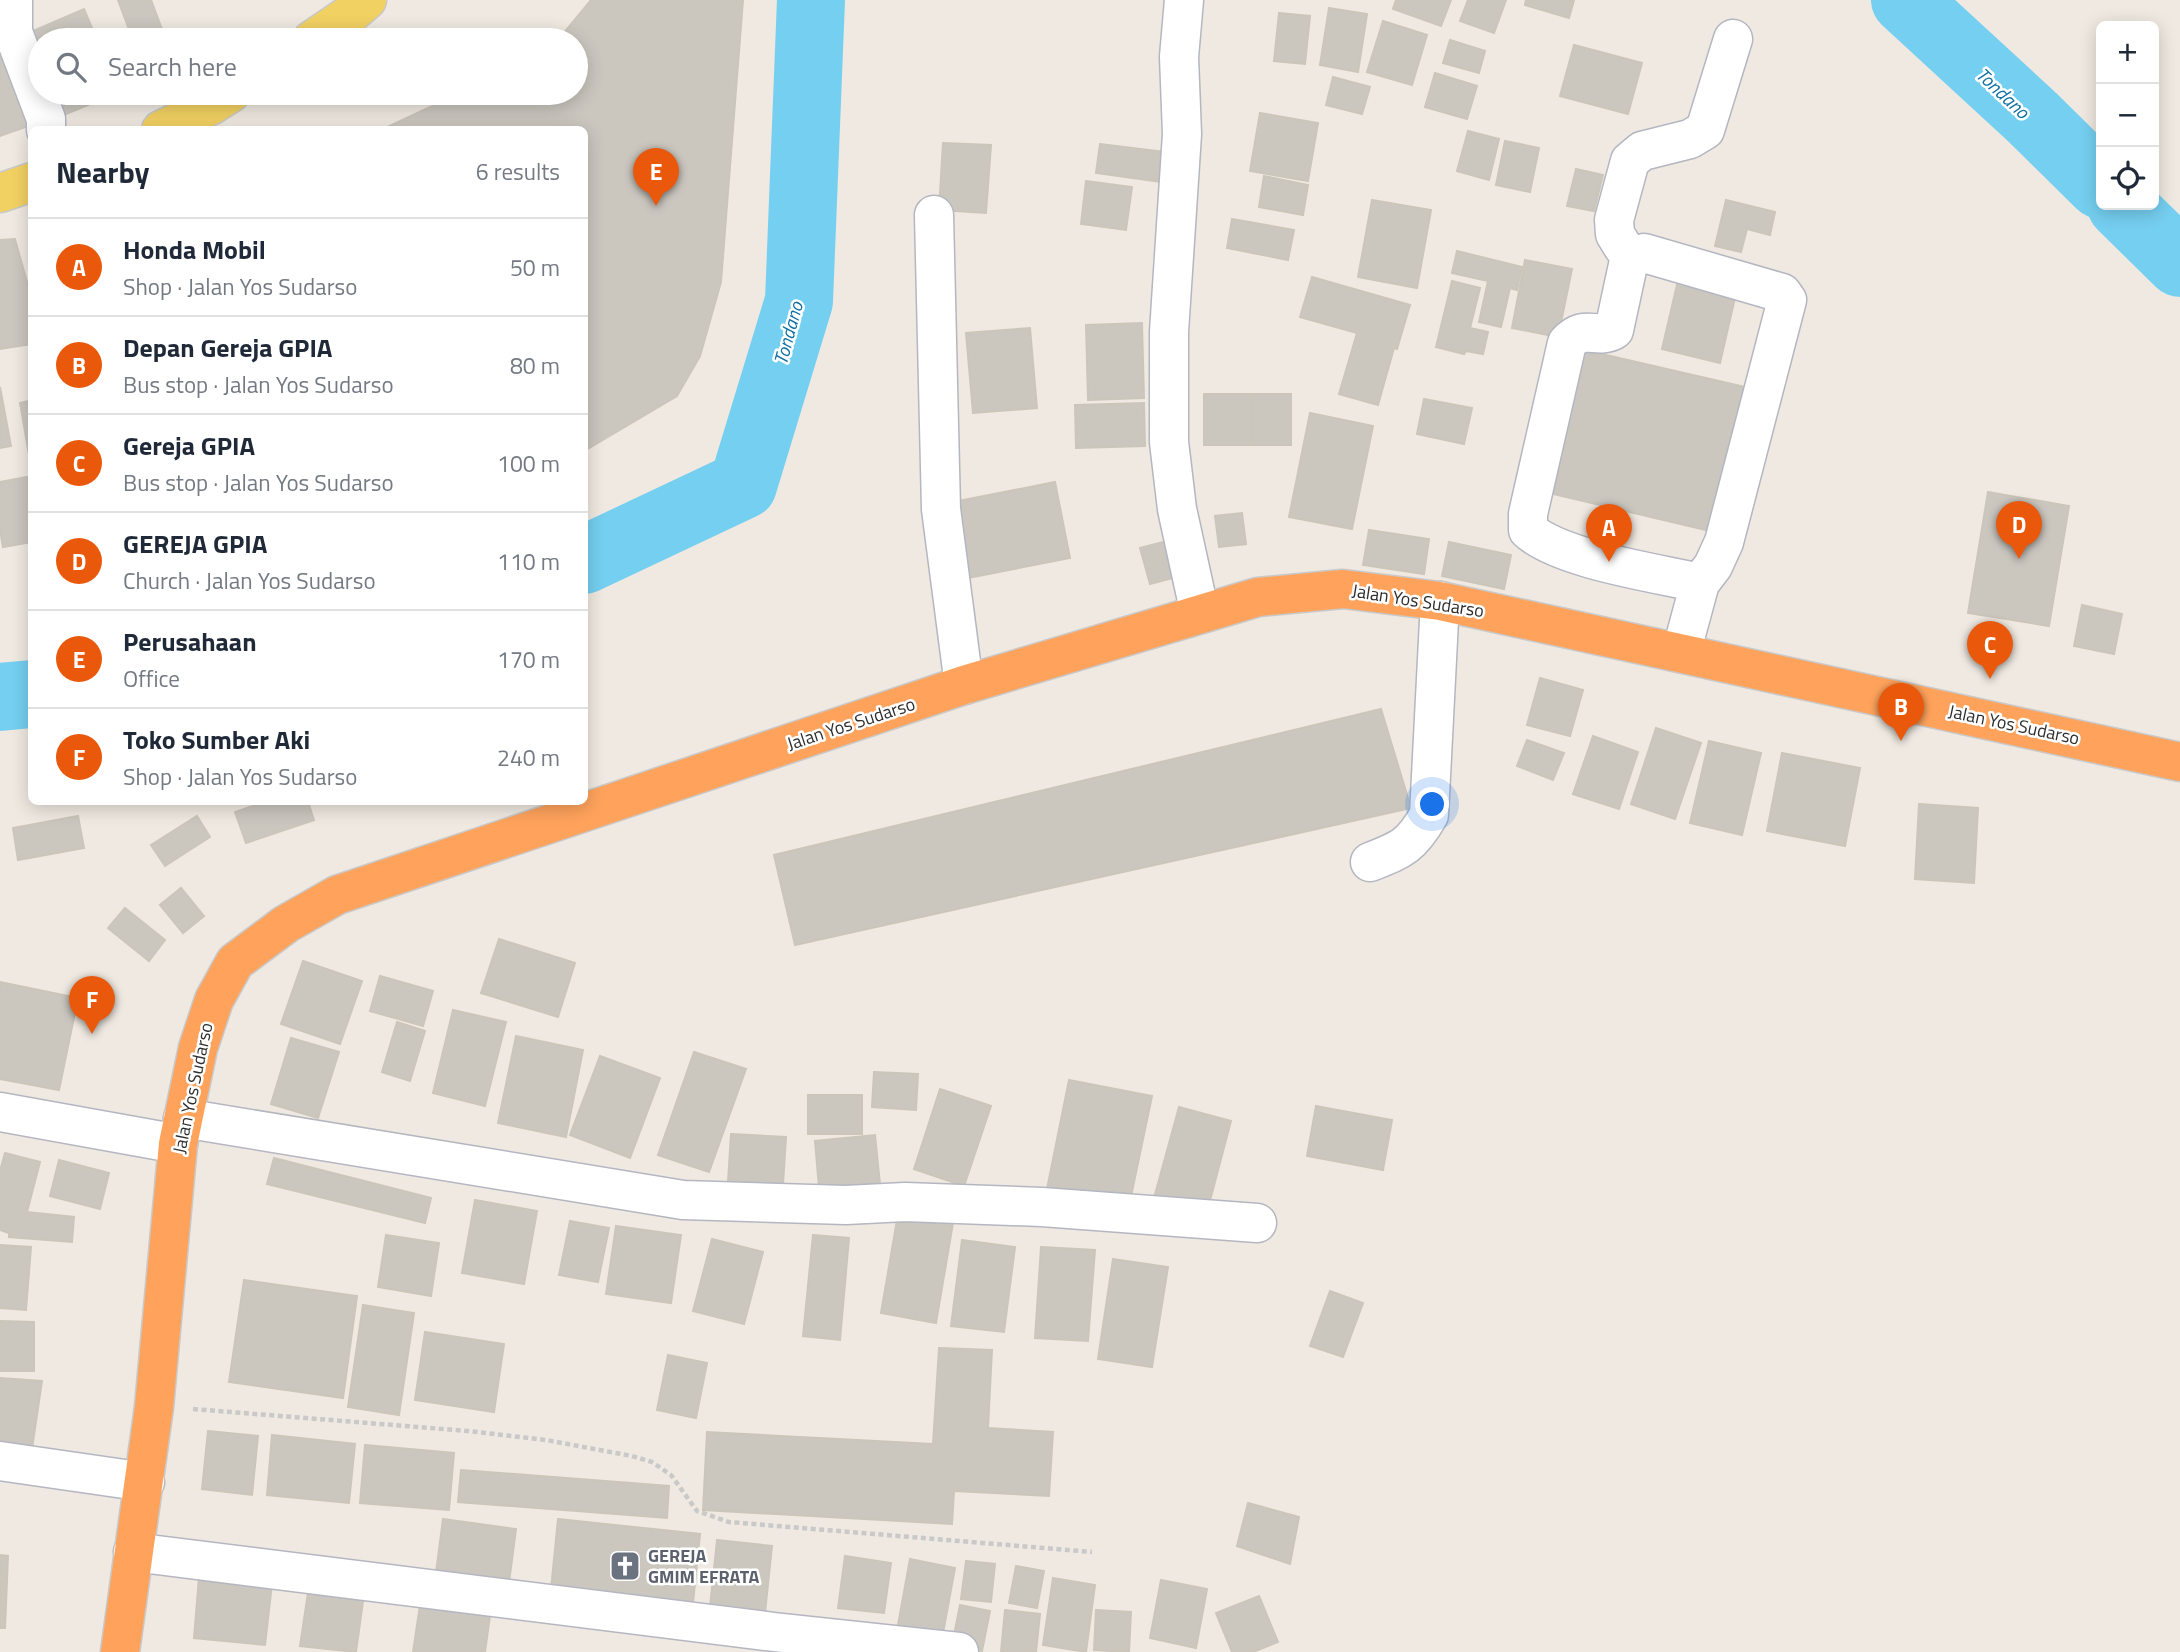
<!DOCTYPE html>
<html lang="en">
<head>
<meta charset="utf-8">
<style>
	:root { --surface:#fff; --page:#f2f2f3; --text:#1f2937; --muted:#747a83; --line:#e0e1e3; --accent:#ea580c }
	body { margin:0; font-family:"Titillium Web",sans-serif; background:var(--page); color:var(--text) }
	.controls { position:absolute; right:21px; top:21px; display:grid; overflow:hidden; border-radius:10px; box-shadow:0 4px 18px #0003 }
	.controls button { width:63px; height:63px; display:grid; place-items:center; padding:0; border:0; border-bottom:2px solid var(--line); background:var(--surface); color:var(--text); font:35px sans-serif }
	.you { position:absolute; left:1433px; top:805px; width:24px; height:24px; margin:-18px; border:5px solid #fff; border-radius:50%; background:#1a73e8; box-shadow:0 0 0 10px #1a73e833 }
	.badge { display:grid; place-items:center; width:46px; height:46px; border-radius:50%; background:var(--accent); color:#fff; font-size:23px; font-weight:700 }
	.pin { position:absolute; translate:-50% -58px; filter:drop-shadow(0 2px 4px #0008) }
	.pin::after { content:''; position:absolute; top:37px; width:24px; height:21px; background:inherit; clip-path:polygon(0 0,100% 0,50% 100%) }
	.list { margin:0; padding:0; list-style:none }
	h2 { display:flex; justify-content:space-between; align-items:center; height:91px; margin:0; padding:0 28px; font-size:30px }
	h2 small { font-size:23px; font-weight:400; color:var(--muted) }
	.list li { display:grid; grid-template-columns:46px 1fr auto; gap:21px; align-items:center; box-sizing:border-box; height:98px; padding:0 28px; border-top:2px solid var(--line) }
	.list b { display:block; font-size:26px; white-space:nowrap }
	.list p { margin:0; font-size:23px; white-space:nowrap; color:var(--muted) }
	.list em { font-size:23px; font-style:normal; color:var(--muted) }
	.icon { flex:none; width:38px; height:38px; fill:none; stroke:currentColor; stroke-width:2; stroke-linecap:round; stroke-linejoin:round }
	.map { position:relative; flex:none; width:2180px; height:1652px; overflow:hidden }
	.search { position:absolute; background:var(--surface); box-shadow:0 4px 18px #0003; left:28px; top:28px; width:560px; height:77px; display:flex; align-items:center; gap:18px; box-sizing:border-box; padding:0 24px; border-radius:38px; color:var(--muted); font-size:26px }
	.panel { position:absolute; background:var(--surface); box-shadow:0 4px 18px #0003; left:28px; top:126px; width:560px; height:679px; border-radius:10px }
	.map>svg:first-child { display:block }
	.lines { fill:none; stroke-linecap:round; stroke-linejoin:round }
	.river { stroke:#75cff0; stroke-width:68 }
	.building { fill:#cbc7bf; stroke:#cbc5ba; stroke-width:2 }
	.minor-casing { stroke:#b4b7c1; stroke-width:41 }
	.major-casing { stroke:#c9c9c9; stroke-width:41 }
	.highway-casing { stroke:#c9c9c9; stroke-width:41 }
	.path { stroke:#c9c9c9; stroke-width:4.5; stroke-dasharray:5 3.5; stroke-linecap:butt }
	.minor { stroke:#fff; stroke-width:38 }
	.major { stroke:#f2d163; stroke-width:38 }
	.highway { stroke:#ffa35c; stroke-width:38 }
	.labels { text-anchor:middle; stroke-width:5; stroke-linejoin:round; paint-order:stroke }
	.street-label { font-size:18px; fill:#2e2e2e; stroke:#fff }
	.worship-label { font-size:18px; font-weight:bold; fill:#5b616d; stroke:#fff; text-anchor:start }
	.water-label { font-size:19px; font-style:italic; fill:#0d6fa3; stroke:#fff }
</style>
</head>
<body>
<div class="map">
<svg width="2180" height="1652" viewBox="0 0 2180 1652">
	<rect width="100%" height="100%" fill="#efe9e1"/>
	<g class="lines">
		<g class="river">
			<polyline points="1905,0 2032,117 2101,185"/>
			<polyline points="2121,205 2180,263"/>
			<polyline points="584,560 743,485 799,301 811,0"/>
			<polyline points="0,697 32,694"/>
		</g>
	</g>
	<g class="building">
		<polygon points="118,0 151,0 166,40 133,40"/>
		<polygon points="591,0 743,0 721,282 700,356 677,396 584,451 584,130 381,130 460,93 576,93 576,40 558,40"/>
		<polygon points="1396,0 1451,0 1441,26 1393,9"/>
		<polygon points="1468,0 1506,0 1494,33 1460,21"/>
		<polygon points="1526,0 1574,0 1569,18 1525,5"/>
		<polygon points="1329,8 1367,14 1358,72 1320,65"/>
		<polygon points="84,9 97,40 40,40 40,86 19,37"/>
		<polygon points="1279,13 1310,16 1305,64 1274,61"/>
		<polygon points="1383,21 1427,35 1412,85 1367,72"/>
		<polygon points="0,36 40,122 0,136"/>
		<polygon points="1450,40 1485,51 1479,73 1443,63"/>
		<polygon points="1574,45 1642,63 1628,114 1560,96"/>
		<polygon points="1435,73 1477,86 1467,119 1425,107"/>
		<polygon points="1333,77 1370,87 1362,114 1326,105"/>
		<polygon points="43,93 117,93 54,119"/>
		<polygon points="1260,113 1318,123 1308,181 1250,171"/>
		<polygon points="1468,131 1499,139 1489,180 1457,171"/>
		<polygon points="1505,141 1539,148 1530,192 1496,185"/>
		<polygon points="943,143 991,145 986,213 939,210"/>
		<polygon points="1100,144 1166,152 1162,182 1096,173"/>
		<polygon points="1576,169 1603,175 1594,211 1567,206"/>
		<polygon points="1264,176 1308,185 1303,215 1259,207"/>
		<polygon points="1086,181 1132,187 1126,230 1081,224"/>
		<polygon points="1372,200 1431,210 1417,288 1358,277"/>
		<polygon points="1726,200 1775,212 1770,235 1747,229 1741,252 1715,246"/>
		<polygon points="1232,219 1294,230 1288,260 1227,248"/>
		<polygon points="15,239 32,300 32,344 0,349 0,240"/>
		<polygon points="1457,251 1522,267 1517,290 1510,288 1501,327 1479,322 1488,281 1452,273"/>
		<polygon points="1525,260 1572,269 1558,337 1512,328"/>
		<polygon points="1679,276 1737,289 1720,363 1662,349"/>
		<polygon points="1312,277 1410,305 1397,349 1394,348 1378,405 1339,394 1357,333 1300,317"/>
		<polygon points="1452,281 1480,288 1470,328 1488,332 1483,354 1466,351 1464,354 1436,347"/>
		<polygon points="1142,323 1144,398 1088,400 1086,325"/>
		<polygon points="1030,328 1037,408 973,413 966,333"/>
		<polygon points="1580,349 1745,387 1710,531 1545,492"/>
		<polygon points="0,387 11,446 0,448"/>
		<rect x="1204" y="394" width="47" height="51"/>
		<rect x="1251" y="394" width="40" height="51"/>
		<polygon points="1424,399 1472,408 1464,444 1417,434"/>
		<polygon points="32,400 32,466 31,466 20,403"/>
		<polygon points="1144,403 1145,446 1076,448 1075,405"/>
		<polygon points="1310,413 1373,426 1352,529 1289,517"/>
		<polygon points="32,476 32,542 3,547 0,530 0,482"/>
		<polygon points="1055,482 1070,558 968,578 953,502"/>
		<polygon points="1988,492 2069,506 2049,626 1968,613"/>
		<polygon points="1242,513 1246,544 1219,547 1215,516"/>
		<polygon points="1369,530 1429,539 1424,574 1363,565"/>
		<polygon points="1171,540 1180,576 1150,584 1140,548"/>
		<polygon points="1449,542 1511,555 1504,589 1442,576"/>
		<polygon points="2082,605 2122,614 2114,654 2074,646"/>
		<polygon points="1540,678 1583,690 1570,736 1527,725"/>
		<polygon points="1381,709 1411,808 795,945 774,855"/>
		<polygon points="1656,728 1701,743 1675,819 1631,804"/>
		<polygon points="1593,736 1638,752 1619,809 1573,794"/>
		<polygon points="1527,740 1564,753 1553,780 1517,766"/>
		<polygon points="1709,741 1761,753 1742,835 1690,823"/>
		<polygon points="1782,753 1860,768 1845,846 1767,831"/>
		<polygon points="264,802 308,802 314,820 246,843 235,812"/>
		<polygon points="1919,804 1978,808 1974,883 1915,879"/>
		<polygon points="78,816 84,848 18,860 13,828"/>
		<polygon points="197,816 210,837 165,866 151,845"/>
		<polygon points="181,888 204,916 183,933 160,905"/>
		<polygon points="125,908 165,940 149,961 108,928"/>
		<polygon points="499,939 575,963 558,1017 481,993"/>
		<polygon points="303,961 362,981 340,1044 281,1024"/>
		<polygon points="380,976 433,991 423,1026 370,1011"/>
		<polygon points="0,982 78,998 59,1090 0,1079"/>
		<polygon points="453,1010 506,1022 485,1106 433,1093"/>
		<polygon points="397,1022 425,1031 410,1081 382,1072"/>
		<polygon points="516,1036 583,1050 566,1137 498,1123"/>
		<polygon points="291,1038 339,1052 318,1118 271,1104"/>
		<polygon points="694,1052 746,1069 709,1172 658,1155"/>
		<polygon points="600,1056 660,1078 630,1158 570,1135"/>
		<polygon points="874,1072 918,1074 916,1110 872,1107"/>
		<polygon points="1069,1080 1152,1096 1129,1206 1047,1189"/>
		<polygon points="940,1089 991,1106 964,1186 914,1169"/>
		<rect x="808" y="1095" width="54" height="39"/>
		<polygon points="1316,1106 1392,1120 1383,1170 1307,1156"/>
		<polygon points="1179,1107 1231,1121 1207,1212 1154,1198"/>
		<polygon points="731,1134 786,1137 782,1200 727,1197"/>
		<polygon points="875,1135 881,1194 820,1200 815,1141"/>
		<polygon points="5,1153 40,1162 27,1212 74,1217 72,1242 9,1237 9,1233 0,1230 0,1171"/>
		<polygon points="274,1158 431,1198 425,1223 267,1184"/>
		<polygon points="59,1160 109,1173 100,1209 50,1196"/>
		<polygon points="475,1200 537,1211 524,1284 462,1273"/>
		<polygon points="898,1214 953,1223 936,1323 881,1313"/>
		<polygon points="570,1221 609,1228 598,1282 559,1275"/>
		<polygon points="616,1226 681,1235 671,1303 606,1294"/>
		<polygon points="386,1235 439,1243 431,1296 378,1287"/>
		<polygon points="813,1235 849,1238 840,1340 803,1336"/>
		<polygon points="712,1239 763,1252 744,1324 693,1311"/>
		<polygon points="962,1240 1015,1247 1004,1332 951,1326"/>
		<polygon points="0,1245 31,1247 26,1310 0,1308"/>
		<polygon points="1041,1247 1095,1250 1088,1341 1035,1338"/>
		<polygon points="1113,1259 1168,1267 1152,1367 1098,1359"/>
		<polygon points="244,1280 357,1296 343,1398 229,1382"/>
		<polygon points="1330,1291 1363,1303 1343,1357 1310,1346"/>
		<polygon points="363,1305 414,1313 399,1415 348,1407"/>
		<polygon points="0,1321 34,1322 34,1371 0,1371"/>
		<polygon points="425,1332 504,1344 494,1412 415,1400"/>
		<polygon points="939,1348 992,1350 988,1428 1053,1432 1049,1496 954,1491 952,1524 703,1510 707,1432 933,1444"/>
		<polygon points="668,1355 707,1363 696,1418 657,1410"/>
		<polygon points="0,1378 42,1381 32,1449 0,1446"/>
		<polygon points="208,1431 258,1436 252,1495 202,1489"/>
		<polygon points="272,1435 355,1444 349,1503 267,1495"/>
		<polygon points="365,1445 454,1453 449,1510 360,1503"/>
		<polygon points="461,1470 669,1486 667,1518 458,1502"/>
		<polygon points="1248,1503 1299,1517 1290,1564 1237,1546"/>
		<polygon points="443,1519 516,1529 508,1590 435,1580"/>
		<polygon points="558,1519 700,1534 692,1613 550,1599"/>
		<polygon points="717,1540 772,1546 765,1613 710,1607"/>
		<polygon points="0,1555 8,1556 5,1628 0,1628"/>
		<polygon points="845,1556 891,1563 884,1613 838,1608"/>
		<polygon points="910,1559 955,1568 943,1633 898,1625"/>
		<polygon points="966,1561 995,1564 991,1602 961,1599"/>
		<polygon points="1016,1566 1044,1571 1037,1608 1009,1603"/>
		<polygon points="199,1577 272,1584 265,1645 194,1638"/>
		<polygon points="1053,1578 1095,1585 1086,1652 1043,1645"/>
		<polygon points="1161,1580 1207,1589 1196,1648 1150,1638"/>
		<polygon points="309,1586 364,1594 356,1652 300,1646"/>
		<polygon points="1259,1596 1278,1642 1253,1652 1232,1652 1216,1613"/>
		<polygon points="420,1605 490,1616 485,1652 413,1652"/>
		<polygon points="960,1605 990,1611 982,1651 952,1645"/>
		<polygon points="1005,1610 1040,1614 1036,1652 1001,1652"/>
		<polygon points="1096,1610 1131,1612 1129,1652 1094,1650"/>
	</g>
	<g class="lines">
		<g class="minor-casing">
			<g id="minor">
				<polyline points="13,0 13,32 46,119 46,130"/>
				<polyline points="1184,0 1179,57 1182,134 1169,332 1169,442 1177,509 1200,614"/>
				<polyline points="934,215 941,509 964,685"/>
				<polyline points="1633,257 1623,247 1615,234 1614,220 1630,161 1642,151 1690,139 1705,130 1733,39"/>
				<path d="M1681 653 1700 583 1713 566 1724 542 1787 300 1782 293 1644 253 1633 257 1628 265 1614 330C1596 340 1585 323 1567 343L1528 514V530C1559 559 1656 573 1700 583"/>
				<path d="M1370 862C1403 849 1411 846 1429 815L1440 601"/>
				<polyline points="0,1112 178,1144"/>
				<polyline points="183,1118 683,1200 846,1205 905,1202 1042,1207 1257,1223"/>
				<polyline points="0,1461 145,1482"/>
				<polyline points="133,1552 774,1632 959,1652"/>
			</g>
		</g>
		<g class="major-casing">
			<g id="major">
				<polyline points="312,40 353,12 367,0"/>
				<polyline points="161,130 212,105 231,93"/>
				<polyline points="0,193 32,182"/>
			</g>
		</g>
		<g class="highway-casing">
			<polyline id="highway" points="120,1652 154,1407 178,1144 198,1048 214,1000 235,962 286,924 337,895 964,685 1258,597 1343,589 1440,601 2180,762"/>
		</g>
		<polyline class="path" points="193,1409 468,1431 546,1440 632,1456 652,1462 671,1475 697,1511 729,1522 1092,1552"/>
		<use href="#minor" class="minor"/>
		<use href="#major" class="major"/>
		<use href="#highway" class="highway"/>
	</g>
	<defs>
		<g id="church-square" transform="scale(1.575)"><rect x="-9" y="-9" width="18" height="18" rx="4" fill="#6b7280" stroke="#fff"/><path d="M-1.2-6h2.4v3.5h3.3v2.4h-3.3V6h-2.4V-.1h-3.3v-2.4h3.3Z" fill="#fff"/></g>
	</defs>
	<g fill-rule="evenodd">
		<use href="#church-square" x="625" y="1566"/>
	</g>
	<g class="labels">
		<g class="street-label">
			<text transform="translate(1418 601) rotate(9)" y="6">Jalan Yos Sudarso</text>
			<text transform="translate(851 724) rotate(-18)" y="6">Jalan Yos Sudarso</text>
			<text transform="translate(2014 725) rotate(12)" y="6">Jalan Yos Sudarso</text>
			<text transform="translate(193 1088) rotate(-78)" y="6">Jalan Yos Sudarso</text>
		</g>
		<g class="worship-label">
			<text x="648" y="1562">GEREJA<tspan x="648" dy="21">GMIM EFRATA</tspan></text>
		</g>
		<g class="water-label">
			<text transform="translate(2003 93) rotate(43)" y="7">Tondano</text>
			<text transform="translate(788 333) rotate(-75)" y="7">Tondano</text>
		</g>
	</g>
</svg>
<div class="controls">
<button>+</button>
<button>−</button>
<button><svg class="icon" aria-label="locate" viewBox="0 0 24 24"><circle cx="12" cy="12" r="6"/><path d="M12 2v4M12 18v4M2 12h4M18 12h4"/></svg></button>
</div>
<div class="you"></div>
<div class="pin badge" style="left:1609px;top:562px">A</div>
<div class="pin badge" style="left:1901px;top:741px">B</div>
<div class="pin badge" style="left:1990px;top:679px">C</div>
<div class="pin badge" style="left:2019px;top:559px">D</div>
<div class="pin badge" style="left:656px;top:206px">E</div>
<div class="pin badge" style="left:92px;top:1034px">F</div>
<div class="search"><svg class="icon" aria-label="search" viewBox="0 0 24 24"><circle cx="10" cy="10" r="6"/><path d="M15 15l6 6"/></svg>Search here</div>
<section class="panel">
<h2>Nearby<small>6 results</small></h2>
<ul class="list">
<li><span class="badge">A</span><div><b>Honda Mobil</b><p>Shop · Jalan Yos Sudarso</p></div><em>50 m</em></li>
<li><span class="badge">B</span><div><b>Depan Gereja GPIA</b><p>Bus stop · Jalan Yos Sudarso</p></div><em>80 m</em></li>
<li><span class="badge">C</span><div><b>Gereja GPIA</b><p>Bus stop · Jalan Yos Sudarso</p></div><em>100 m</em></li>
<li><span class="badge">D</span><div><b>GEREJA GPIA</b><p>Church · Jalan Yos Sudarso</p></div><em>110 m</em></li>
<li><span class="badge">E</span><div><b>Perusahaan</b><p>Office</p></div><em>170 m</em></li>
<li><span class="badge">F</span><div><b>Toko Sumber Aki</b><p>Shop · Jalan Yos Sudarso</p></div><em>240 m</em></li>
</ul>
</section>
</div>
</body>
</html>
